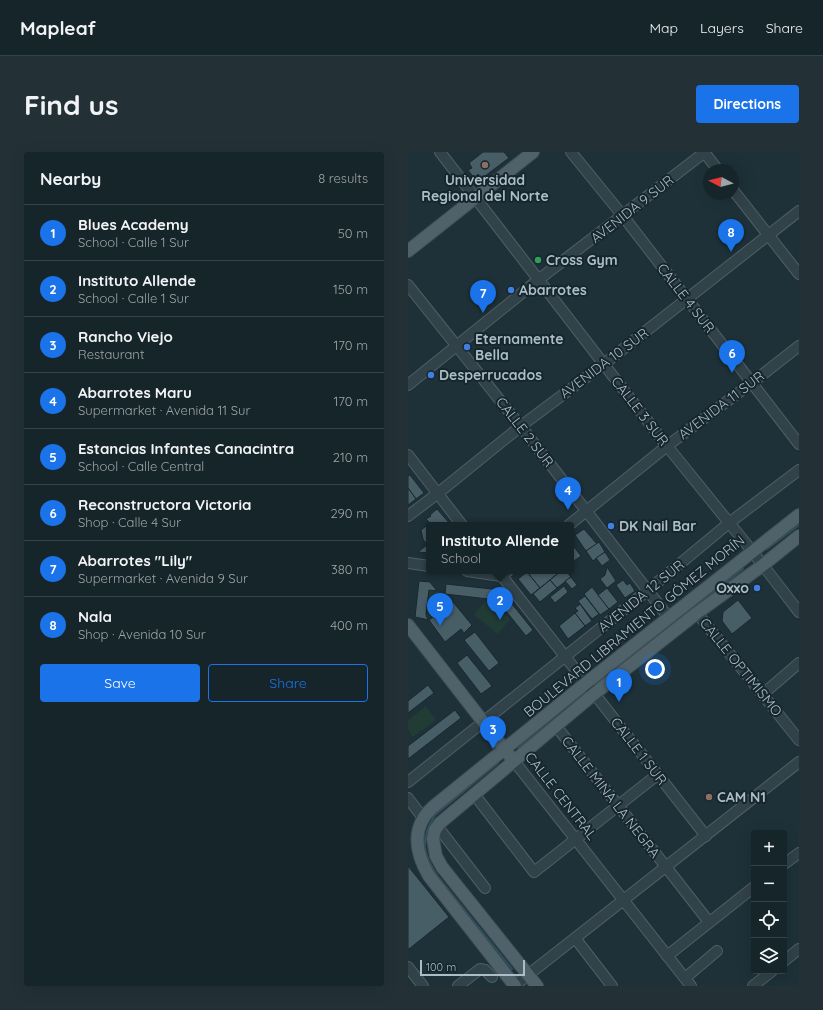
<!DOCTYPE html>
<html lang="en">
<head>
<meta charset="utf-8">
<style>
	:root { --surface:#16252a; --page:#233136; --text:#f1f3f6; --muted:#9ea5a8; --line:#354247; --accent:#1a73e8 }
	body { margin:0; font-family:Quicksand,sans-serif; background:var(--page); color:var(--text) }
	.controls { position:absolute; right:12px; bottom:12px; display:grid; overflow:hidden; border-radius:4px; box-shadow:0 4px 16px #0002 }
	.controls button { width:36px; height:36px; display:grid; place-items:center; padding:0; border:0; border-bottom:1px solid var(--line); background:var(--surface); color:var(--text); font:20px sans-serif }
	.compass { position:absolute; left:295px; top:12px; width:36px; height:36px; border-radius:50%; background:var(--surface); box-shadow:0 4px 16px #0002; rotate:277deg }
	.scale { position:absolute; left:12px; bottom:10px; width:105px; box-sizing:border-box; padding-left:4px; border:2px solid #abbdc6; border-top:0; font-size:11px; line-height:14px; white-space:nowrap; color:#abbdc6; -webkit-text-stroke:3px #17262d; paint-order:stroke }
	.you { position:absolute; left:247px; top:517px; width:14px; height:14px; margin:-10px; border:3px solid #fff; border-radius:50%; background:#1a73e8; box-shadow:0 0 0 6px #1a73e833 }
	.badge { display:grid; place-items:center; width:26px; height:26px; border-radius:50%; background:var(--accent); color:#fff; font-size:13px; font-weight:700 }
	.pin { position:absolute; translate:-50% -33px; filter:drop-shadow(0 1px 2px #0008) }
	.pin::after { content:''; position:absolute; top:21px; width:14px; height:12px; background:inherit; clip-path:polygon(0 0,100% 0,50% 100%) }
	.popup { position:absolute; left:18px; top:370px; width:148px; height:52px; box-sizing:border-box; display:grid; place-content:center; border-radius:4px; background:var(--surface); filter:drop-shadow(0 1px 3px #0005); font-size:13px; white-space:nowrap; color:var(--muted) }
	.popup b { font-size:15px; color:var(--text) }
	.popup::after { content:''; position:absolute; left:50%; top:100%; margin-left:-8px; border:8px solid transparent; border-top-color:var(--surface) }
	.list { margin:0; padding:0; list-style:none }
	h2 { display:flex; justify-content:space-between; align-items:center; height:52px; margin:0; padding:0 16px; font-size:17px }
	h2 small { font-size:13px; font-weight:400; color:var(--muted) }
	.list li { display:grid; grid-template-columns:26px 1fr auto; gap:12px; align-items:center; box-sizing:border-box; height:56px; padding:0 16px; border-top:1px solid var(--line) }
	.list b { display:block; font-size:15px; white-space:nowrap }
	.list p { margin:0; font-size:13px; white-space:nowrap; color:var(--muted) }
	.list em { font-size:13px; font-style:normal; color:var(--muted) }
	.actions { display:flex; gap:8px; padding:12px 16px }
	.actions a { flex:1; padding:9px 0; border:1px solid var(--accent); border-radius:4px; text-align:center; font-size:14px; color:var(--accent) }
	.actions .main { background:var(--accent); color:#fff }
	.icon { flex:none; width:22px; height:22px; fill:none; stroke:currentColor; stroke-width:2; stroke-linecap:round; stroke-linejoin:round }
	.map { position:relative; flex:none; width:391px; height:834px; overflow:hidden; border-radius:4px }
	header { display:flex; align-items:center; gap:24px; box-sizing:border-box; height:56px; padding:0 20px; background:var(--surface); border-bottom:1px solid var(--line) }
	header strong { font-size:19px }
	nav { display:flex; gap:22px; margin-inline-start:auto; font-size:14px }
	.intro { display:flex; align-items:center; justify-content:space-between; box-sizing:border-box; height:96px; padding:0 24px }
	h1 { margin:0; font-size:28px }
	.button { padding:10px 18px; border-radius:4px; background:var(--accent); color:#fff; font-size:14px; font-weight:700 }
	main { display:flex; gap:24px; padding:0 24px }
	aside { flex:1; background:var(--surface); border-radius:4px; box-shadow:0 4px 16px #0002 }
	.map>svg:first-child { display:block }
	.green { fill:#213b35 }
	.lines { fill:none; stroke-linecap:round; stroke-linejoin:round }
	.stream { stroke:#2e515f; stroke-width:2 }
	.building { fill:#485e67; stroke:#19282f }
	.minor-casing { stroke:#4f5f67; stroke-width:12 }
	.major-casing { stroke:#3e4d55; stroke-width:14 }
	.minor { stroke:#314248; stroke-width:10 }
	.major { stroke:#4f6269; stroke-width:12 }
	.education-dot { fill:#8d6e63; stroke:#17262d; stroke-width:1.5 }
	.leisure-dot { fill:#2e9e5b; stroke:#17262d; stroke-width:1.5 }
	.shop-dot { fill:#3f7fe0; stroke:#17262d; stroke-width:1.5 }
	.labels { text-anchor:middle; stroke-width:4; stroke-linejoin:round; paint-order:stroke }
	.poi-label { font-size:14px; font-weight:bold; fill:#abbdc6; stroke:#17262d; text-anchor:start }
	.street-label { font-size:14px; fill:#abbdc6; stroke:#17262d }
</style>
</head>
<body>
<header>
<strong>Mapleaf</strong>
<nav><a>Map</a><a>Layers</a><a>Share</a></nav>
</header>
<div class="intro"><h1>Find us</h1><a class="button">Directions</a></div>
<main>
<aside>
<h2>Nearby<small>8 results</small></h2>
<ul class="list">
<li><span class="badge">1</span><div><b>Blues Academy</b><p>School · Calle 1 Sur</p></div><em>50 m</em></li>
<li><span class="badge">2</span><div><b>Instituto Allende</b><p>School · Calle 1 Sur</p></div><em>150 m</em></li>
<li><span class="badge">3</span><div><b>Rancho Viejo</b><p>Restaurant</p></div><em>170 m</em></li>
<li><span class="badge">4</span><div><b>Abarrotes Maru</b><p>Supermarket · Avenida 11 Sur</p></div><em>170 m</em></li>
<li><span class="badge">5</span><div><b>Estancias Infantes Canacintra</b><p>School · Calle Central</p></div><em>210 m</em></li>
<li><span class="badge">6</span><div><b>Reconstructora Victoria</b><p>Shop · Calle 4 Sur</p></div><em>290 m</em></li>
<li><span class="badge">7</span><div><b>Abarrotes &quot;Lily&quot;</b><p>Supermarket · Avenida 9 Sur</p></div><em>380 m</em></li>
<li><span class="badge">8</span><div><b>Nala</b><p>Shop · Avenida 10 Sur</p></div><em>400 m</em></li>
</ul>
<div class="actions"><a class="main">Save</a><a>Share</a></div>
</aside>
<div class="map">
<svg width="391" height="834" viewBox="0 0 391 834">
	<rect width="100%" height="100%" fill="#1e3138"/>
	<g class="green">
		<polygon points="21,438 32,439 41,452 22,467 19,466"/>
		<polygon points="79,447 102,467 90,482 66,463"/>
		<polygon points="18,554 28,568 5,585 0,578 0,568"/>
	</g>
	<g class="lines">
		<g class="stream">
			<polyline points="359,397 391,373"/>
			<polyline points="191,530 335,417"/>
			<polyline points="110,596 170,548"/>
			<path d="M90 611 27 663C11 688 15 703 31 726L104 817"/>
		</g>
	</g>
	<g class="building">
		<polygon points="75,0 96,0 101,6 73,27 70,22 66,26 60,18 64,16 61,11"/>
		<polygon points="2,323 16,341 8,347 0,336 0,324"/>
		<polygon points="0,336 8,347 0,353"/>
		<polygon points="29,357 43,373 21,373 21,392 19,393 15,387 13,378 22,371 18,367 23,364 22,363"/>
		<polygon points="176,377 189,392 178,399 167,383"/>
		<polygon points="191,390 197,400 185,409 178,399"/>
		<polygon points="163,391 173,404 163,411"/>
		<polygon points="21,392 21,401 10,400 19,393"/>
		<polygon points="197,400 202,408 194,414 188,406"/>
		<polygon points="199,415 208,429 199,436 192,427 197,423"/>
		<polygon points="120,419 153,419 132,436 119,420"/>
		<polygon points="153,419 158,419 163,425 149,436 142,428"/>
		<polygon points="119,420 132,436 123,443 110,427"/>
		<polygon points="163,425 169,433 164,437 157,429"/>
		<polygon points="142,428 149,436 132,450 125,442"/>
		<polygon points="215,428 219,433 222,431 227,439 217,446 208,433"/>
		<polygon points="11,429 22,430 29,439 21,438 18,462 19,466 22,467 21,468 7,465"/>
		<polygon points="38,432 93,438 96,442 89,448 37,442"/>
		<polygon points="156,434 160,440 147,451 142,445"/>
		<polygon points="184,435 201,457 192,463 176,442"/>
		<polygon points="199,436 210,450 201,457 190,443"/>
		<polygon points="96,442 125,478 118,484 89,448"/>
		<polygon points="177,444 191,462 184,467 170,449"/>
		<polygon points="330,448 344,466 324,482 314,469 315,460"/>
		<polygon points="45,450 64,473 56,481 53,477 37,490 21,468"/>
		<polygon points="172,452 184,469 177,474 167,461 170,459 167,456"/>
		<polygon points="167,461 177,474 160,487 151,474"/>
		<polygon points="67,480 91,511 81,519 56,488"/>
		<polygon points="59,503 84,534 73,542 49,511"/>
		<polygon points="20,533 26,541 0,561 0,549"/>
		<polygon points="47,558 53,566 0,607 0,594"/>
		<polygon points="0,714 41,765 1,797 0,796"/>
	</g>
	<g class="lines">
		<g class="minor-casing">
			<g id="minor">
				<polyline points="32,0 259,294 344,399 391,460"/>
				<polyline points="163,0 215,64 391,292"/>
				<polyline points="296,0 310,18"/>
				<polyline points="325,38 391,122"/>
				<polyline points="0,133 118,281 261,466"/>
				<polyline points="0,233 130,128 297,0"/>
				<polyline points="0,303 54,373"/>
				<polyline points="0,364 29,342 113,274 196,212 391,59"/>
				<polyline points="161,373 259,294 345,230 391,194"/>
				<polyline points="0,411 21,414"/>
				<polyline points="59,419 93,424 100,419"/>
				<polyline points="90,419 298,684"/>
				<polyline points="289,461 391,588"/>
				<polyline points="355,542 391,511"/>
				<polyline points="148,574 301,770"/>
				<polyline points="106,609 283,834"/>
				<polyline points="0,630 239,439 321,371 391,318"/>
				<polyline points="66,642 126,720 249,623"/>
				<polyline points="0,646 15,666"/>
				<polyline points="29,674 77,736"/>
				<polyline points="376,712 391,701"/>
				<polyline points="167,786 204,834"/>
				<polyline points="259,804 346,735"/>
				<polyline points="376,809 391,797"/>
				<polyline points="0,815 15,834"/>
				<polyline points="277,826 309,799"/>
				<polyline points="50,834 72,817 77,818 84,825"/>
				<polyline points="106,834 391,610"/>
				<polyline points="345,834 364,819"/>
			</g>
		</g>
		<g class="major-casing">
			<g id="major">
				<polyline points="0,99 125,0"/>
				<polyline points="0,473 101,603"/>
				<path d="M107 834 21 724C11 707 4 686 15 667 17 662 22 658 25 655L178 531 391 363"/>
				<polyline points="129,834 34,715 28,704 25,687 27,678 32,671 186,542 289,461 355,413 391,384"/>
			</g>
		</g>
		<use href="#minor" class="minor"/>
		<use href="#major" class="major"/>
	</g>
	<g class="education-dot">
		<circle cx="77" cy="13" r="4"/>
		<circle cx="301" cy="645" r="4"/>
	</g>
	<circle class="leisure-dot" cx="130" cy="108" r="4"/>
	<g class="shop-dot">
		<circle cx="103" cy="138" r="4"/>
		<circle cx="59" cy="195" r="4"/>
		<circle cx="23" cy="223" r="4"/>
		<circle cx="203" cy="374" r="4"/>
		<circle cx="349" cy="436" r="4"/>
	</g>
	<g class="labels">
		<g class="poi-label">
			<text x="77" y="33" text-anchor="middle">Universidad<tspan x="77" dy="16">Regional del Norte</tspan></text>
			<text x="138" y="113">Cross Gym</text>
			<text x="111" y="143">Abarrotes</text>
			<text x="67" y="192">Eternamente<tspan x="67" dy="16">Bella</tspan></text>
			<text x="31" y="228">Desperrucados</text>
			<text x="211" y="379">DK Nail Bar</text>
			<text x="341" y="441" text-anchor="end">Oxxo</text>
			<text x="309" y="650">CAM N1</text>
		</g>
		<g class="street-label">
			<text transform="translate(224 57) rotate(-38)" y="5">AVENIDA 9 SUR</text>
			<text transform="translate(278 146) rotate(52)" y="5">CALLE 4 SUR</text>
			<text transform="translate(196 211) rotate(-37)" y="5">AVENIDA 10 SUR</text>
			<text transform="translate(313 253) rotate(-37)" y="5">AVENIDA 11 SUR</text>
			<text transform="translate(232 259) rotate(52)" y="5">CALLE 3 SUR</text>
			<text transform="translate(117 280) rotate(52)" y="5">CALLE 2 SUR</text>
			<text transform="translate(233 444) rotate(-39)" y="5">AVENIDA 12 SUR</text>
			<text transform="translate(226 474) rotate(-39)" y="5">BOULEVARD LIBRAMIENTO GÓMEZ MORÍN</text>
			<text transform="translate(333 515) rotate(51)" y="5">CALLE OPTIMISMO</text>
			<text transform="translate(231 599) rotate(52)" y="5">CALLE 1 SUR</text>
			<text transform="translate(153 644) rotate(52)" y="5">CALLE CENTRAL</text>
			<text transform="translate(203 645) rotate(52)" y="5">CALLE MINA LA NEGRA</text>
		</g>
	</g>
</svg>
<div class="controls">
<button>+</button>
<button>−</button>
<button><svg class="icon" aria-label="locate" viewBox="0 0 24 24"><circle cx="12" cy="12" r="6"/><path d="M12 2v4M12 18v4M2 12h4M18 12h4"/></svg></button>
<button><svg class="icon" aria-label="layers" viewBox="0 0 24 24"><path d="M12 4l9 5-9 5-9-5zM3 14l9 5 9-5"/></svg></button>
</div>
<svg class="compass" viewBox="-18 -18 36 36"><path d="M0-13l5 13h-10z" fill="#e53935"/><path d="M0 13l5-13h-10z" fill="#9ea5a8"/></svg>
<div class="scale">100 m</div>
<div class="you"></div>
<div class="pin badge" style="left:211px;top:550px">1</div>
<div class="pin badge" style="left:92px;top:468px">2</div>
<div class="popup"><b>Instituto Allende</b>School</div>
<div class="pin badge" style="left:85px;top:597px">3</div>
<div class="pin badge" style="left:160px;top:358px">4</div>
<div class="pin badge" style="left:32px;top:474px">5</div>
<div class="pin badge" style="left:324px;top:221px">6</div>
<div class="pin badge" style="left:75px;top:161px">7</div>
<div class="pin badge" style="left:323px;top:100px">8</div>
</div>
</main>
</body>
</html>
